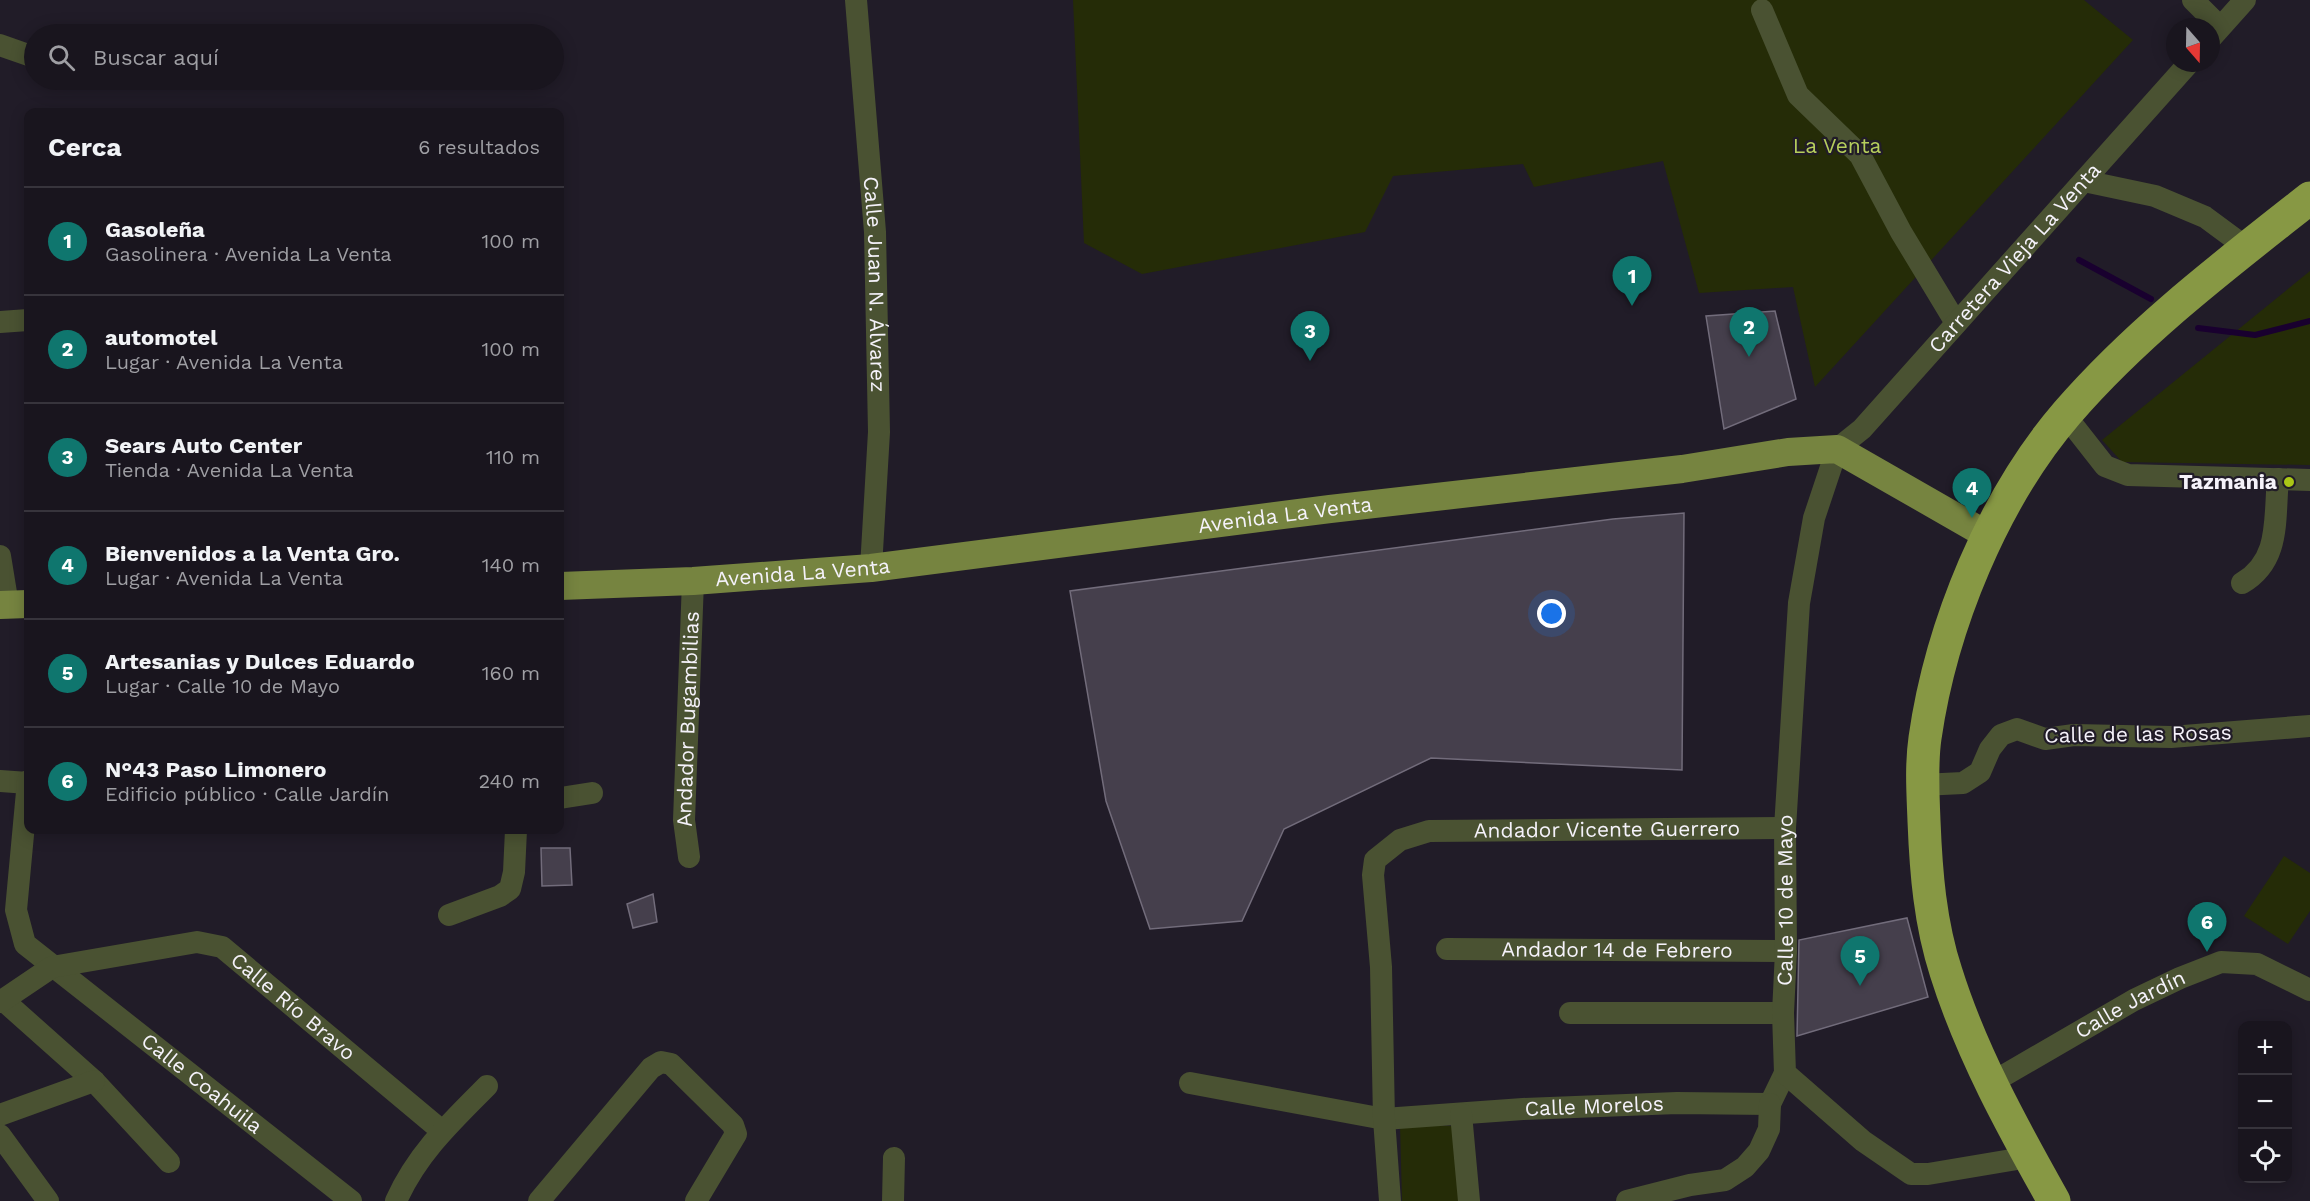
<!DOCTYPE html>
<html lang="es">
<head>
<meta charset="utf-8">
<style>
	:root { --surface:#19151e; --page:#26222b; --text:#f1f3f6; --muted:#9f9fa4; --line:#37343c; --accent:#0f766e }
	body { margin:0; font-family:"Work Sans",sans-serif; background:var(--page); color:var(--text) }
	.controls { position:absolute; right:18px; bottom:18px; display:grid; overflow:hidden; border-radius:12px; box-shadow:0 3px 15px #0003 }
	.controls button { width:54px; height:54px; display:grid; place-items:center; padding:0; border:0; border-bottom:2px solid var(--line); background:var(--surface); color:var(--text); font:30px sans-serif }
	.compass { position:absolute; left:2166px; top:18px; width:54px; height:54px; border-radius:50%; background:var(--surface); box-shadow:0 3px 15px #0003; rotate:160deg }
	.you { position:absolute; left:1552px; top:614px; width:21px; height:21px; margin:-15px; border:4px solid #fff; border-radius:50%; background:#1a73e8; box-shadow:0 0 0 9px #1a73e833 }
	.badge { display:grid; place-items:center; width:39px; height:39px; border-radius:50%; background:var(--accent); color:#fff; font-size:20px; font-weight:700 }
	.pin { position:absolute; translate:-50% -50px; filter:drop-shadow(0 2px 3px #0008) }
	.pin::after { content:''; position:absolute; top:32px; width:21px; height:18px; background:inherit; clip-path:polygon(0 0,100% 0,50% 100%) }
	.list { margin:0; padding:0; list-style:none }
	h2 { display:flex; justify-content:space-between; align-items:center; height:78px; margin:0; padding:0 24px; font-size:26px }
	h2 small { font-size:20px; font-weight:400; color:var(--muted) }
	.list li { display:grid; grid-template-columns:39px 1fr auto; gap:18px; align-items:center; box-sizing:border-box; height:108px; padding:0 24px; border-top:2px solid var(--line) }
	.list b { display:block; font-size:22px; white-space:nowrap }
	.list p { margin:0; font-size:20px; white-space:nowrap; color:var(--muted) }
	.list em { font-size:20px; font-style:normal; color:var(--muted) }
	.icon { flex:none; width:33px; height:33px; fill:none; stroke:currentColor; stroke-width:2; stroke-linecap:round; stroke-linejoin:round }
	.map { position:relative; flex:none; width:2310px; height:1201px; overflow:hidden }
	.search { position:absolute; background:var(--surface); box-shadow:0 3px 15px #0003; left:24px; top:24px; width:540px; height:66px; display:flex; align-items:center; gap:15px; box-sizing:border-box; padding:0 21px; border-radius:33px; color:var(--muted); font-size:22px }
	.panel { position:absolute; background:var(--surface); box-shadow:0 3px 15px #0003; left:24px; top:108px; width:540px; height:726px; border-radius:12px }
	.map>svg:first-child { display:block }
	.green { fill:#252c07 }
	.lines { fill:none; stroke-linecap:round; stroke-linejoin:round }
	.stream { stroke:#19002f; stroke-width:6 }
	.building { fill:#453f4c; stroke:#726c7b; stroke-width:1.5 }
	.minor { stroke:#4a5232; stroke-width:22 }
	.major { stroke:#768440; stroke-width:28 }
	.highway { stroke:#879844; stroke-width:33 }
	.poi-dot { fill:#abc716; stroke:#211c28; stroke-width:2 }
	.labels { text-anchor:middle; stroke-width:4.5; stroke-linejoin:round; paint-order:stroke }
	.park-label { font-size:21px; fill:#b6ce5c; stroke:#211c28 }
	.street-label { font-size:21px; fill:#f5f2fa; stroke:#211c28 }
	.poi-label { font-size:21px; font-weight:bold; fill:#f5f2fa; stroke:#211c28; text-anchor:end }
</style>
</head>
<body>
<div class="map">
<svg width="2310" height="1201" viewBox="0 0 2310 1201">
	<rect width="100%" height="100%" fill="#211c28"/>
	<g class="green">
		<polygon points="1073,0 2084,0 2133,40 1815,387 1793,287 1699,293 1663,161 1534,187 1523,164 1393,176 1365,232 1142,274 1084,243"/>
		<polygon points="2310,271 2310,465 2122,462 2102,440"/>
		<polygon points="2284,856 2310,873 2310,911 2288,944 2244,916"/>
		<polygon points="1400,1124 1453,1126 1460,1201 1402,1201"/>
	</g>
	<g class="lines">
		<g class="stream">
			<polyline points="2079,260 2151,299"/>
			<polyline points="2198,328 2255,335 2310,321"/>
		</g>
	</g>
	<g class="building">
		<polygon points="1775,311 1796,399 1724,429 1706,316"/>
		<polygon points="1684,513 1682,770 1431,758 1284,829 1242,921 1150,929 1106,801 1070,591 1613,519"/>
		<polygon points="541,848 570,848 572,885 542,886"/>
		<polygon points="653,894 657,922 633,928 627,904"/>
		<polygon points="1907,918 1928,997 1797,1036 1799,940"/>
	</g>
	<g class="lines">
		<g class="minor">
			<path id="s1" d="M856 0 875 232 879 432 871 568"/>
			<polyline points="2193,0 2220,27"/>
			<polyline points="1762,10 1798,95 1860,155 1901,232 1956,323"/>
			<polyline points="2211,38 2245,0"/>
			<polyline points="0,45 34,57"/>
			<polyline points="2084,181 2155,196 2205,217 2247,248"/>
			<polyline points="0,322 28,320"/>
			<polyline points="2065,415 2105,466 2128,475 2310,480"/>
			<polyline points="0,556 8,605"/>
			<path d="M2242 583C2281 560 2274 519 2278 479"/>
			<polyline points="0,781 28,783"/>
			<path id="s2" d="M28 781 16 910 25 944 351 1201"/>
			<polyline points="1922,785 1963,783 1980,772 1990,749 2001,735 2017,729 2045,739 2074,735 2171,737 2310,726"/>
			<polyline points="560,798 592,793"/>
			<path id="s3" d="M689 857 684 820 693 581"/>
			<polyline points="449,915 500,896 510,889 514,872 516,830"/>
			<path id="s4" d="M1447 949 1786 951"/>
			<polyline points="3,1000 94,1081 169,1162"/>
			<path id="s5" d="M0 1002 52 967 197 942 222 947 442 1131"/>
			<polyline points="1570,1013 1783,1013"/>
			<path id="s6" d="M1190 1083 1384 1119 1523 1109 1677 1103 1770 1104 1785 1073"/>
			<path id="s7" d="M1991 1083 2134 1000 2180 978 2221 962 2257 964 2310 990"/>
			<polyline points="1461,1114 1469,1201"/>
			<polyline points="0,1115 94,1081"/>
			<polyline points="0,1135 48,1201"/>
			<path id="s8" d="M2029 1157 1928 1174H1911L1863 1141 1785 1073 1783 1013 1786 951 1785 828 1799 603 1814 518 1837 449 1862 429 2189 63"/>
			<path d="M396 1201C417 1154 451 1122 487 1086"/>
			<polyline points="539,1201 651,1068 661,1062 671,1064 733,1125 736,1134 696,1201"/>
			<polyline points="893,1201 894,1158"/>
			<path id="s9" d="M1390 1201 1384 1119 1381 967 1373 875 1375 860 1400 840 1429 831 1785 828"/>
			<polyline points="1627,1201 1690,1185 1725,1180 1745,1167 1759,1151 1769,1129 1770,1104"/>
		</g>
		<g class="major">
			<path id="s10" d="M560 586 693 581 871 568 1330 509 1682 469 1788 452 1837 449 1989 536"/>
			<polyline points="0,605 28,604"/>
		</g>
		<path class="highway" d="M2054 1201C2013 1128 1971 1052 1946 972 1930 923 1926 872 1924 821 1923 794 1921 766 1925 738 1941 626 1993 499 2067 413 2138 331 2225 265 2310 198"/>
	</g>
	<circle class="poi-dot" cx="2289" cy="482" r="6"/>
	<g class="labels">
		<g class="park-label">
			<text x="1837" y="153">La Venta</text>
		</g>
		<g class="street-label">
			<text dy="7" stroke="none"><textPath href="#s8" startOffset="1172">Carretera Vieja La Venta</textPath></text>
			<text dy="7" stroke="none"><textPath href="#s1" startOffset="285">Calle Juan N. Álvarez</textPath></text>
			<text dy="7" stroke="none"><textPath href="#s10" startOffset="729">Avenida La Venta</textPath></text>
			<text dy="7" stroke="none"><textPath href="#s10" startOffset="243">Avenida La Venta</textPath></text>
			<text dy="7" stroke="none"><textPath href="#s3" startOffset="138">Andador Bugambilias</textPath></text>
			<text transform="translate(2138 734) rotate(-1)" y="7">Calle de las Rosas</text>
			<text dy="7" stroke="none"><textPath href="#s9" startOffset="582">Andador Vicente Guerrero</textPath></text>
			<text dy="7" stroke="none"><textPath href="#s8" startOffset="454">Calle 10 de Mayo</textPath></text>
			<text dy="7" stroke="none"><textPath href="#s4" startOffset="170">Andador 14 de Febrero</textPath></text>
			<text dy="7" stroke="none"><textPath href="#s7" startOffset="160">Calle Jardín</textPath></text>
			<text dy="7" stroke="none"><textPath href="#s5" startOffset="328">Calle Río Bravo</textPath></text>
			<text dy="7" stroke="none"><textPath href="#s2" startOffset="390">Calle Coahuila</textPath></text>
			<text dy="7" stroke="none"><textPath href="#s6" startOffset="408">Calle Morelos</textPath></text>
		</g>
		<g class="poi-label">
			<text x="2277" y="489">Tazmania</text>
		</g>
	</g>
</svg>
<div class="controls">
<button>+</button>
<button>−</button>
<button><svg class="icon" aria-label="locate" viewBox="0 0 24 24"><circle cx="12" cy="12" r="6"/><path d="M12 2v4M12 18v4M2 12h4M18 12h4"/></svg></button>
</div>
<svg class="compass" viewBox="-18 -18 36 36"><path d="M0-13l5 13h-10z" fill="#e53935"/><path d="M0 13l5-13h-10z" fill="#9f9fa4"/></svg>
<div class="you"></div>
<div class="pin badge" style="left:1632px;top:306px">1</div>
<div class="pin badge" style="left:1749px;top:357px">2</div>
<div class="pin badge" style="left:1310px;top:361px">3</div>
<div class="pin badge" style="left:1972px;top:518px">4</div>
<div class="pin badge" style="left:1860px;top:986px">5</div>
<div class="pin badge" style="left:2207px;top:952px">6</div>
<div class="search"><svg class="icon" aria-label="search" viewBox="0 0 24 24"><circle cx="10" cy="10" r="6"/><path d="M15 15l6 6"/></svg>Buscar aquí</div>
<section class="panel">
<h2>Cerca<small>6 resultados</small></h2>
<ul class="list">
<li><span class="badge">1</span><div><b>Gasoleña</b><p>Gasolinera · Avenida La Venta</p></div><em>100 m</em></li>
<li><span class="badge">2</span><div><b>automotel</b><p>Lugar · Avenida La Venta</p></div><em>100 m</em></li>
<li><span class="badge">3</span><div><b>Sears Auto Center</b><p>Tienda · Avenida La Venta</p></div><em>110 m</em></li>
<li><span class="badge">4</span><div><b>Bienvenidos a la Venta Gro.</b><p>Lugar · Avenida La Venta</p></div><em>140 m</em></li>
<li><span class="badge">5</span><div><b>Artesanias y Dulces Eduardo</b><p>Lugar · Calle 10 de Mayo</p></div><em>160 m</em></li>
<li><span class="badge">6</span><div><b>N°43 Paso Limonero</b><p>Edificio público · Calle Jardín</p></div><em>240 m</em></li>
</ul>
</section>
</div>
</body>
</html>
